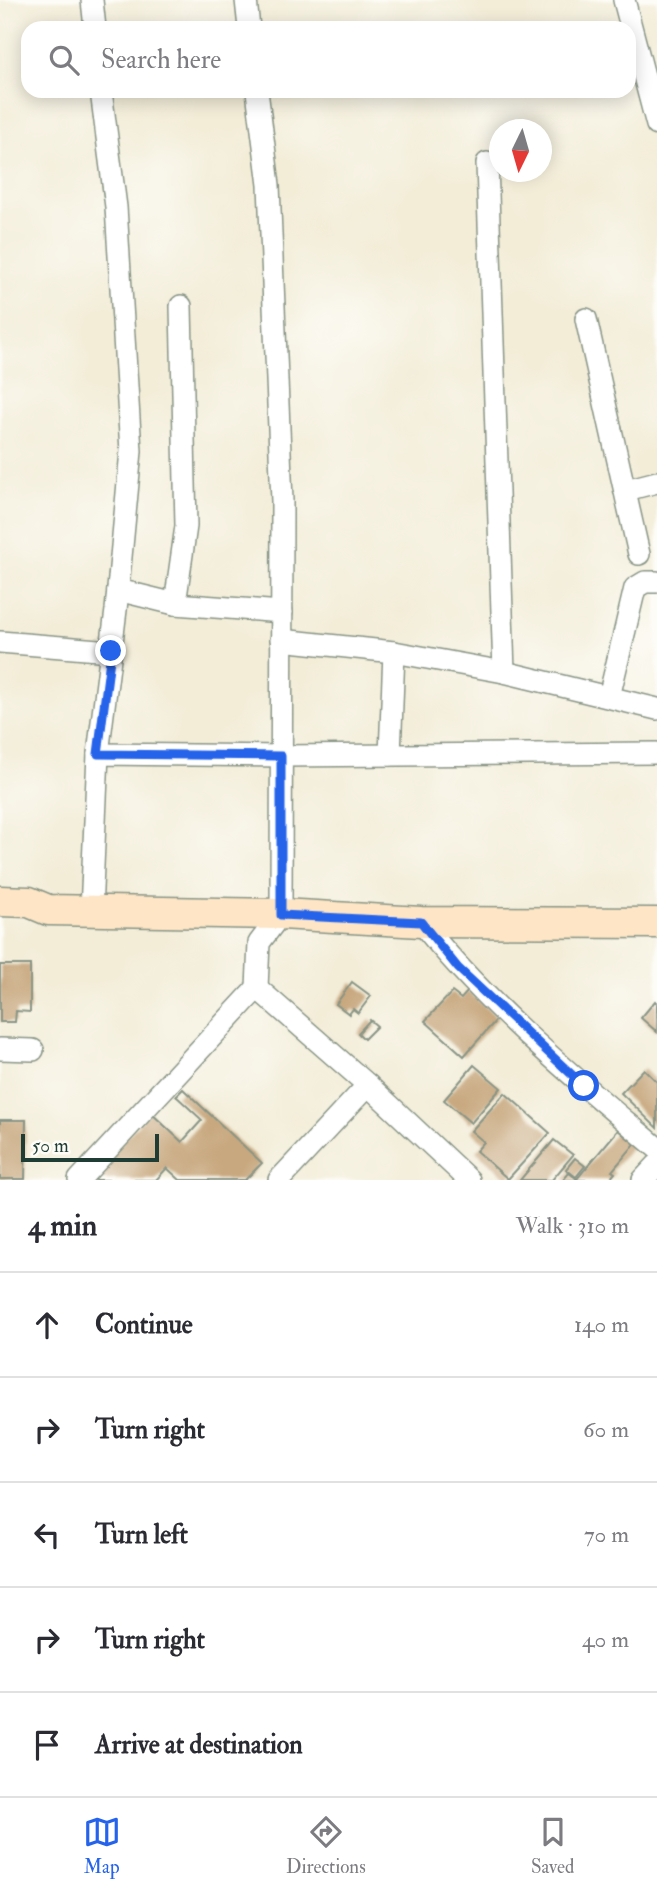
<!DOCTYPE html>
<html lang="en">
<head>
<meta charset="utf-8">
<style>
	:root { --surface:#fff; --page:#f7f7f7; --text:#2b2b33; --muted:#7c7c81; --line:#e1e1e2; --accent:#2563eb }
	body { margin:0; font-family:"IM FELL Double Pica",serif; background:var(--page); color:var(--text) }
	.compass { position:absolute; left:489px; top:119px; width:63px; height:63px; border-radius:50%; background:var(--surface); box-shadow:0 4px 18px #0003; rotate:185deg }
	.scale { position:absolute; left:21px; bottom:18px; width:138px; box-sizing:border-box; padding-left:7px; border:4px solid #1f3d34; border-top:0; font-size:19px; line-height:24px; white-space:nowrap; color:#1f3d34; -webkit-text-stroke:5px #fdfcf7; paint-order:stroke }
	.stop { position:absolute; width:21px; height:21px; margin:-16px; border:5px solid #2563eb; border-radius:50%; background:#fff }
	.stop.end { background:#2563eb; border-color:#fff; box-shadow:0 2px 7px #0008 }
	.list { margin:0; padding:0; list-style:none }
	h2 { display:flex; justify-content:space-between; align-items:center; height:91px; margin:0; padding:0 28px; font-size:30px }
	h2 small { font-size:23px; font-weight:400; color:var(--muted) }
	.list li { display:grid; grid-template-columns:46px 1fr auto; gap:21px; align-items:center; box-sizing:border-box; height:105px; padding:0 28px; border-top:2px solid var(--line) }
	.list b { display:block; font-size:26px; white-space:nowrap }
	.list em { font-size:23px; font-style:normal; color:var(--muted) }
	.icon { flex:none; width:38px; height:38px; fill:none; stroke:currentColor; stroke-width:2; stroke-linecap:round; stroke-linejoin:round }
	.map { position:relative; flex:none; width:657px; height:1180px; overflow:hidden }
	.search { position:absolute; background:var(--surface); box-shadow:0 4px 18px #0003; left:21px; right:21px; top:21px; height:77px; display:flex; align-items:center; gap:18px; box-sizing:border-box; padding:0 24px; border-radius:21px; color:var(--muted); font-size:26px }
	.sheet { height:616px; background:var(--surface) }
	nav { display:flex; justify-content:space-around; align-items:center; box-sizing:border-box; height:98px; border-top:2px solid var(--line); background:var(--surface); font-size:19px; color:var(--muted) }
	nav a { display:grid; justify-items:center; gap:4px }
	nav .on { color:var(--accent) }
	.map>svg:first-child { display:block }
	.building { fill:#c8a87f }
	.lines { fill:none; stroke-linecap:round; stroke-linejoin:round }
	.street-casing { stroke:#899586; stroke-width:24 }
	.secondary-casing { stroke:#899586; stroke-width:33 }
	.street { stroke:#fff; stroke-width:21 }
	.secondary { stroke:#fde5c5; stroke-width:30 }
	.route { stroke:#2563eb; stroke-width:9 }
</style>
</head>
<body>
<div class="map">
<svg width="657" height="1180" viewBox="0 0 657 1180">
	<rect width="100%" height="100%" fill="#fdfcf7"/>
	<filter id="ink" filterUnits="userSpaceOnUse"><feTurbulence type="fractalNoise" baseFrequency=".0143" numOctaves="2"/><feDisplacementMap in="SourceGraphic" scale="14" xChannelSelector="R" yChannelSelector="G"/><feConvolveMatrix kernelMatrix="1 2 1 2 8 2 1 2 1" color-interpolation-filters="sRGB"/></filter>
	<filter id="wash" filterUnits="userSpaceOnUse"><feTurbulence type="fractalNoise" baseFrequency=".00686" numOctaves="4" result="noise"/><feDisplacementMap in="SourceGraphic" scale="28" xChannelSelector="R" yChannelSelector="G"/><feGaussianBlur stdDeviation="1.57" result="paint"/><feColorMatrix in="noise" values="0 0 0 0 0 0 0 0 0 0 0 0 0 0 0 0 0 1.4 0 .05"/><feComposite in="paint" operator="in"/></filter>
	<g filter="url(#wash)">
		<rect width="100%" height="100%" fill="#f3edd8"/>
		<g id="blocks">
			<g class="building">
				<polygon points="0,965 30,965 30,1012 16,1011 15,1022 0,1022"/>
				<polygon points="352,982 371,996 358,1013 353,1009 349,1014 336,1004"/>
				<polygon points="468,991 498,1018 464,1056 425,1021 452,992 461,999"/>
				<polygon points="655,1001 657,1003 657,1032 641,1018"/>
				<polygon points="370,1020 377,1026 364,1039 358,1033"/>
				<polygon points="474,1065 501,1088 471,1123 444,1100"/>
				<polygon points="644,1069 657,1082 657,1128 621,1093"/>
				<polygon points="183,1089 262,1163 245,1180 180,1180 167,1168 156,1180 86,1180 150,1112 182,1142 202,1120 176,1096"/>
				<polygon points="505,1093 550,1133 508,1179 476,1151 484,1142 471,1131"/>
				<polygon points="0,1120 26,1120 25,1179 0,1179"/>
				<polygon points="618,1130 635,1144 612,1171 615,1173 609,1180 563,1180 569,1173 577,1179"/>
				<polygon points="554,1140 573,1155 552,1180 520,1180"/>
				<polygon points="575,1158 585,1166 576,1177 566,1169"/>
			</g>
		</g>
	</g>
	<g filter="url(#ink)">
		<use href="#blocks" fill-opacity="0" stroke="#899586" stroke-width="2"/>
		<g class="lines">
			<g class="street-casing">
				<g id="street">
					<polyline points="92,0 95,28"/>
					<polyline points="246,0 249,28"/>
					<polyline points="624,0 657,125"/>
					<polyline points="257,91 269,185 282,501 281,914 259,943 257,988"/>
					<polyline points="487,163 504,672"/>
					<polyline points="586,319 639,554"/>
					<polyline points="626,490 657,482"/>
					<polyline points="118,590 175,604 282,612"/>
					<polyline points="175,604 186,526 181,306"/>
					<polyline points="281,640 394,652 504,672 657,709"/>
					<polyline points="0,642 111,651"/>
					<polyline points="609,697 635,588 645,582 657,582"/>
					<polyline points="98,754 116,610 131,451 116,207 101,91"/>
					<polyline points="390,755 394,652"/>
					<polyline points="91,911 98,754 281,756 657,753"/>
					<path d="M421 922C486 1005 576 1079 657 1148"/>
					<polyline points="0,1049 33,1050"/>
					<polyline points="79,1180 257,988 368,1085 469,1180"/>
					<polyline points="279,1180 368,1085"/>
					<polyline points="643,1180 657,1165"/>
				</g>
			</g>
			<g class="secondary-casing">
				<polyline id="secondary" points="0,901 29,902 48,910 281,914 421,922 657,923"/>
			</g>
			<use href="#street" class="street"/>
			<use href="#secondary" class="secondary"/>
		</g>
	</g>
	<g class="lines" filter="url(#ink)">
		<polyline class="route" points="111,651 98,754 281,756 281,915 421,922 458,968 584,1086"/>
	</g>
</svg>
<svg class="compass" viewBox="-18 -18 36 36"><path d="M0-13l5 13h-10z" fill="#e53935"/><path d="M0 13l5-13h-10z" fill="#7c7c81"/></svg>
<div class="scale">50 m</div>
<div class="stop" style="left:584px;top:1086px"></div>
<div class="stop end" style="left:111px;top:651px"></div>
<div class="search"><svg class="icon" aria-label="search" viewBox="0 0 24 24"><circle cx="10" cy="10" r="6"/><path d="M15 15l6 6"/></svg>Search here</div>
</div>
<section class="sheet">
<h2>4 min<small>Walk · 310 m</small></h2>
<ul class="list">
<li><svg class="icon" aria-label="ahead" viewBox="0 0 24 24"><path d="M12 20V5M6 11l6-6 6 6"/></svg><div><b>Continue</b></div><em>140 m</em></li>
<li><svg class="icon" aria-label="right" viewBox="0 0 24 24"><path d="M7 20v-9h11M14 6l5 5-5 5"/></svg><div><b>Turn right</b></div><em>60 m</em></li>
<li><svg class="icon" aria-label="left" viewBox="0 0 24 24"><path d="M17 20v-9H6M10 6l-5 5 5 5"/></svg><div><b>Turn left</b></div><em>70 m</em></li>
<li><svg class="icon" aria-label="right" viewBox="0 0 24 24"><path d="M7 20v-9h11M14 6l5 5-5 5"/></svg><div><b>Turn right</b></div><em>40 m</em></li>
<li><svg class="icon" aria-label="arrive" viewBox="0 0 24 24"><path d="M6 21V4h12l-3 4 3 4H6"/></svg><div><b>Arrive at destination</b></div></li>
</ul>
</section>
<nav>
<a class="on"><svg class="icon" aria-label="map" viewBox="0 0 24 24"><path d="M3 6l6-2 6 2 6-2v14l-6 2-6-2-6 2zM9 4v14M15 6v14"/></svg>Map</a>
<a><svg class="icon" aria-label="directions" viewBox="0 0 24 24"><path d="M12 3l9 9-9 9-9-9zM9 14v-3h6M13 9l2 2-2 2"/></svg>Directions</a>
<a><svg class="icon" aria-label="saved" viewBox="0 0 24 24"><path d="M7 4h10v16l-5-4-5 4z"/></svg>Saved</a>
</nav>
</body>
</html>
